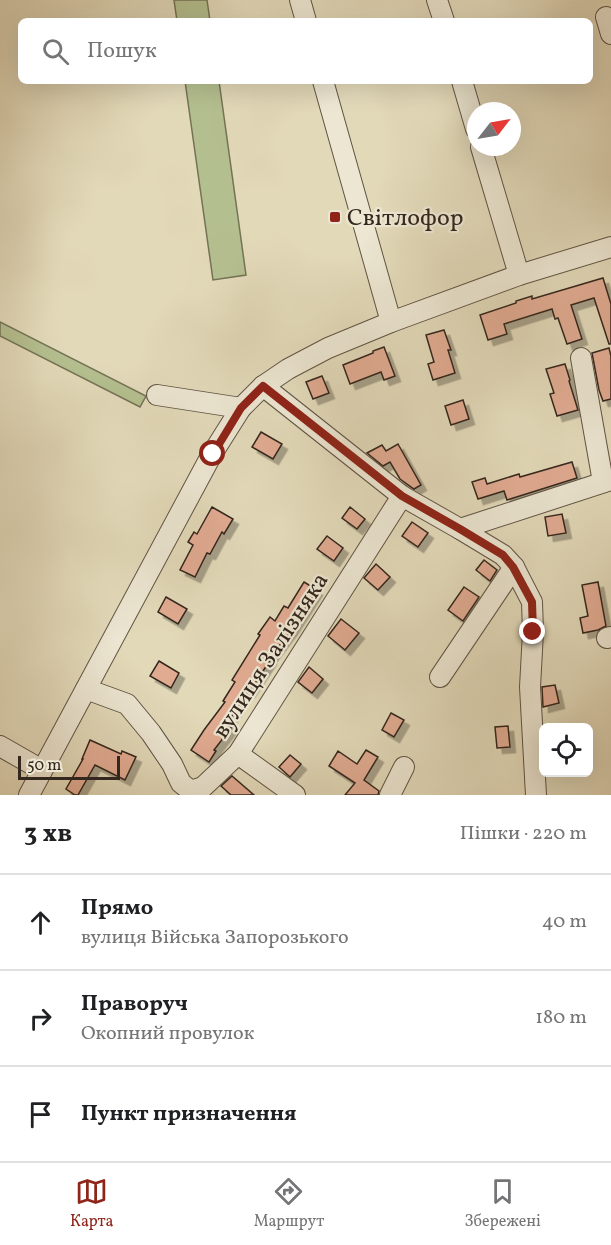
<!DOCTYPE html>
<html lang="uk">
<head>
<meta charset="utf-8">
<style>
	:root { --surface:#fff; --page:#f2f2f2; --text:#202124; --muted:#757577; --line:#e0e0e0; --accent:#8f2418 }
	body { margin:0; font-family:Vollkorn,serif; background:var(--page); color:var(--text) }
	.controls { position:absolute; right:18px; bottom:18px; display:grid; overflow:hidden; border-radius:9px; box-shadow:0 6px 24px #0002 }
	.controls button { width:54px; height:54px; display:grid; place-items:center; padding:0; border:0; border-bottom:2px solid var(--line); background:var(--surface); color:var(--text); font:30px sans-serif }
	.compass { position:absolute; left:467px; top:102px; width:54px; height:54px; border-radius:50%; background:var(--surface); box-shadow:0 6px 24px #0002; rotate:59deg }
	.scale { position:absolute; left:18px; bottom:15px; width:102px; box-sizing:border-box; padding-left:6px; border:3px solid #34271d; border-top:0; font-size:16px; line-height:21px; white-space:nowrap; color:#34271d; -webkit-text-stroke:4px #ece6d2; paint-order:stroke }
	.stop { position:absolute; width:18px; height:18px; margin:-14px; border:4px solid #8f2418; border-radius:50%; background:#fff }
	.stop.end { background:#8f2418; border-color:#fff; box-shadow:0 2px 6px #0008 }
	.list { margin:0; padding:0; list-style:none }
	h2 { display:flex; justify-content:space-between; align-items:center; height:78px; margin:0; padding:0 24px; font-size:26px }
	h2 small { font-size:20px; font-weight:400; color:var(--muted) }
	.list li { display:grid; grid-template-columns:39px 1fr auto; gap:18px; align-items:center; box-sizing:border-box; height:96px; padding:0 24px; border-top:2px solid var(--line) }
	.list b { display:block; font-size:22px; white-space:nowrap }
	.list p { margin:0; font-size:20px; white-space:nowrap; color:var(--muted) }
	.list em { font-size:20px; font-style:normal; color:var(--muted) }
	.icon { flex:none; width:33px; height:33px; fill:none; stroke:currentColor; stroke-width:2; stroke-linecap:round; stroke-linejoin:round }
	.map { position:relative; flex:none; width:611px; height:795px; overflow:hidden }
	.search { position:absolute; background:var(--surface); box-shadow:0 6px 24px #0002; left:18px; right:18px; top:18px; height:66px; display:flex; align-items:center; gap:15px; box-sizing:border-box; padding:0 21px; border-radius:9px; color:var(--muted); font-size:22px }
	.sheet { height:366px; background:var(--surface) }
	nav { display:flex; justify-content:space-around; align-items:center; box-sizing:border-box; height:84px; border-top:2px solid var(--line); background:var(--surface); font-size:16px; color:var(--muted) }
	nav a { display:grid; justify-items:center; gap:3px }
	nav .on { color:var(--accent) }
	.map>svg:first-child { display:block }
	.green { fill:#b4bf8f; stroke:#747356; stroke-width:1.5 }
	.building { fill:#e1ab92; stroke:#34271d; stroke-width:1.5; filter:url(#shadow) }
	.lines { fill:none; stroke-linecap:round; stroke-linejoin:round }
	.minor-casing { stroke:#605444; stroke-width:22 }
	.minor { stroke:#ece6d2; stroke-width:20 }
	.route { stroke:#8f2418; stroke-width:8 }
	.poi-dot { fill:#8f2418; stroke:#ece6d2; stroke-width:2 }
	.labels { text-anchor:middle; stroke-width:4.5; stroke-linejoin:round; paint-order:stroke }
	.poi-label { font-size:24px; fill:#34271d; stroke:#ece6d2; text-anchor:start }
	.street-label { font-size:24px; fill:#34271d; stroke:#ece6d2 }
</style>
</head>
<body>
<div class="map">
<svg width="611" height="795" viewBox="0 0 611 795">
	<defs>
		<filter id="shadow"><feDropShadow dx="5.5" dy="5.5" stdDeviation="0" flood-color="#0004"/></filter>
	</defs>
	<rect width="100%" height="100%" fill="#e2d9b9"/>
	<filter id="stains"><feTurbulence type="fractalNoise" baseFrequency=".00333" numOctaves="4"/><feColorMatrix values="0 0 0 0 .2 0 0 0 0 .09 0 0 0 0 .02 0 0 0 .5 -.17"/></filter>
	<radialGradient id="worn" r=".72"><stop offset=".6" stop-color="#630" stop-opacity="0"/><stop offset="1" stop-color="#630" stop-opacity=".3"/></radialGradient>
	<g class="green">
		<polygon points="174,0 207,0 210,21 177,21"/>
		<polygon points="185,81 219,81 246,275 213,280"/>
		<polygon points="0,322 146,396 140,407 0,336"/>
	</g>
	<g class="building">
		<polygon points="603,278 611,304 611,344 609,344 594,298 571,305 582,339 567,344 558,318 555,319 552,309 504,324 507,334 488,340 480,315 516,303 516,301 532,296 532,299"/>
		<polygon points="444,330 451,350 448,350 455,373 433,380 428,364 434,362 426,335"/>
		<polygon points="384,347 395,376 384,380 381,372 350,384 343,365 373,353 373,351"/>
		<polygon points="609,348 611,356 611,399 603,401 599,390 592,353"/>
		<polygon points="565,364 570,380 569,381 578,410 557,416 550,394 554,393 546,369"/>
		<polygon points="322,376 329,393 313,399 306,382"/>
		<polygon points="463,400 469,419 451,425 445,406"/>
		<polygon points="261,432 282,444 273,459 252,447"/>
		<polygon points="398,444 421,485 414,489 400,479 390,462 383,466 367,453 382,445 386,451"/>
		<polygon points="572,462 577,478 507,500 504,491 478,499 472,482 485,478 487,484 519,474 520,477"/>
		<polygon points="212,507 233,519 224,534 222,532 210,554 207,553 195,577 180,570 193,545 188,542 194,532 197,534"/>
		<polygon points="350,507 365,519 357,529 342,518"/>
		<polygon points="562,514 566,533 548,536 545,517"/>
		<polygon points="412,522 428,533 418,547 402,536"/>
		<polygon points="327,536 343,548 334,561 317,549"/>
		<polygon points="484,560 497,570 490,581 476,570"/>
		<polygon points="376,564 390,577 378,590 364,578"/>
		<polygon points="304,582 317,590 292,629 270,658 271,659 249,692 248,691 226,725 231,728 214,750 216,751 209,762 191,750 204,730 225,702 223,701 235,682 232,680 260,635 258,634 270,617 275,621 284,606 288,608"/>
		<polygon points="598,582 606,626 598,630 583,633 580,618 588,616 582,585"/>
		<polygon points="464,587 479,597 463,621 448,610"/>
		<polygon points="166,597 187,609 178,624 158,612"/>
		<polygon points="341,619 359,633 345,650 328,636"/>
		<polygon points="159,661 179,673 171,688 150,676"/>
		<polygon points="309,667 323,679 312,693 298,682"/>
		<polygon points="555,685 559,703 543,707 542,687"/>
		<polygon points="391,713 404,720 394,737 382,730"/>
		<polygon points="508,726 510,747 497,748 495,727"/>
		<polygon points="90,740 121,754 122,751 136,757 125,780 95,765 78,795 75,795 66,789 83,759 82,759"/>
		<polygon points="366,750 378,757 364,780 379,791 378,795 345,795 355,783 329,766 338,751 357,764"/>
		<polygon points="290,755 301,764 290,777 279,767"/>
		<polygon points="232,776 254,795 231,795 221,786"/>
	</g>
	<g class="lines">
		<g class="minor-casing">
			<g id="minor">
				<polyline points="300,0 306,21"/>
				<polyline points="437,0 444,21"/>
				<polyline points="606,17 611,34"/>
				<polyline points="323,81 391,322"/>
				<polyline points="462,81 476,129"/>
				<polyline points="481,147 519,275"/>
				<polyline points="581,358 603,482"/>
				<polyline points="263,386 402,496 460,529 503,555 514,567 532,602 533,632 530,687 536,795"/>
				<polyline points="157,395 241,408"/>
				<polyline points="460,529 611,480"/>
				<polyline points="607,638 611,637"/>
				<polyline points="440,677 514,567"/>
				<polyline points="86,689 127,704 151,733 172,764 181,783 191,791 203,787 238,754 402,496"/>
				<polyline points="0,746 42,770"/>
				<polyline points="238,754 295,795"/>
				<polyline points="29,795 212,454 241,408 263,386 288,369 328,348 391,322 519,275 611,247"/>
				<polyline points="390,795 404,767"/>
			</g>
		</g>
		<use href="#minor" class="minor"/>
	</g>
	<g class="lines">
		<polyline class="route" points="213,454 241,408 263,386 402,496 460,529 503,555 513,567 532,602 533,632"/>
	</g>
	<rect class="poi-dot" x="329" y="211" width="12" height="12" rx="3"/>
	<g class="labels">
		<g class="poi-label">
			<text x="347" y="225">Світлофор</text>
		</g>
		<g class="street-label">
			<text transform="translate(270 655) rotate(-57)" y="8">вулиця Залізняка</text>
		</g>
	</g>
	<rect width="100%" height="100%" filter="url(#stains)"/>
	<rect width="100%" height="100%" fill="url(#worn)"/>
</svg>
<div class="controls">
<button><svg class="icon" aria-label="locate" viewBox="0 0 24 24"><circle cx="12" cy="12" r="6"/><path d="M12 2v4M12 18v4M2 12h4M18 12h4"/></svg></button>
</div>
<svg class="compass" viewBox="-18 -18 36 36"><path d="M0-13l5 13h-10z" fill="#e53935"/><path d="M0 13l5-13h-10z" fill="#757577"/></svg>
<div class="scale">50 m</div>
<div class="stop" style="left:213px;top:454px"></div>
<div class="stop end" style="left:533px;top:632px"></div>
<div class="search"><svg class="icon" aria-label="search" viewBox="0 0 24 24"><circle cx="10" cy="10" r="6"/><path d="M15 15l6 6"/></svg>Пошук</div>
</div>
<section class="sheet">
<h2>3 хв<small>Пішки · 220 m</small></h2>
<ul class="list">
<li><svg class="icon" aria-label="ahead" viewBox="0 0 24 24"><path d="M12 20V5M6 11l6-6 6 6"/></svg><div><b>Прямо</b><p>вулиця Війська Запорозького</p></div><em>40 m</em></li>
<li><svg class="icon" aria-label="right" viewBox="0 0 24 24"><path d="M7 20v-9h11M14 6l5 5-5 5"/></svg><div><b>Праворуч</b><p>Окопний провулок</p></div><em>180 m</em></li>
<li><svg class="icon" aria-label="arrive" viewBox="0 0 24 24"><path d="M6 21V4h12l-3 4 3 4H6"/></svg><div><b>Пункт призначення</b></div></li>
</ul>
</section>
<nav>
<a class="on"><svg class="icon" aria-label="map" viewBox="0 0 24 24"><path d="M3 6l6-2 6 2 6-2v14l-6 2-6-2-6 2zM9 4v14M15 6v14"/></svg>Карта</a>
<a><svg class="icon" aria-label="directions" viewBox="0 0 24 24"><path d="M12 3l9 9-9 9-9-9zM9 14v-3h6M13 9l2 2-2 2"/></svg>Маршрут</a>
<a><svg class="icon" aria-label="saved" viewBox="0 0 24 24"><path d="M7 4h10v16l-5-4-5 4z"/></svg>Збережені</a>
</nav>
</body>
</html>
